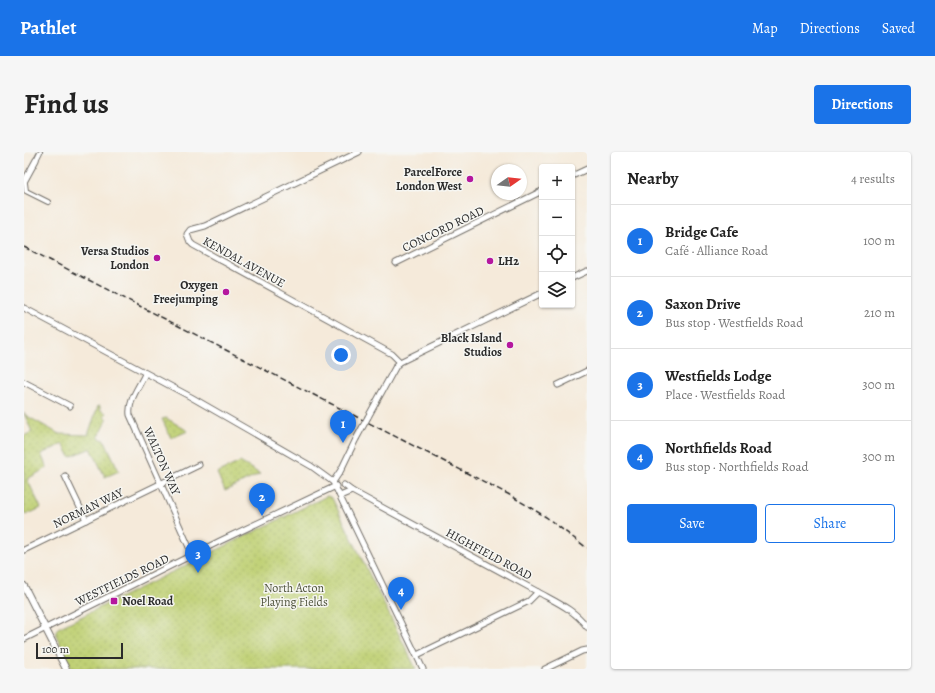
<!DOCTYPE html>
<html lang="en">
<head>
<meta charset="utf-8">
<style>
	:root { --surface:#fff; --page:#f6f6f6; --text:#222; --muted:#767676; --line:#e0e0e0; --accent:#1a73e8 }
	body { margin:0; font-family:Alegreya,serif; background:var(--page); color:var(--text) }
	.controls { position:absolute; right:12px; top:12px; display:grid; overflow:hidden; border-radius:4px; box-shadow:0 1px 3px #0004 }
	.controls button { width:36px; height:36px; display:grid; place-items:center; padding:0; border:0; border-bottom:1px solid var(--line); background:var(--surface); color:var(--text); font:20px sans-serif }
	.compass { position:absolute; left:467px; top:12px; width:36px; height:36px; border-radius:50%; background:var(--surface); box-shadow:0 1px 3px #0004; rotate:76deg }
	.scale { position:absolute; left:12px; bottom:10px; width:87px; box-sizing:border-box; padding-left:4px; border:2px solid #2b2b2b; border-top:0; font-size:11px; line-height:14px; white-space:nowrap; color:#2b2b2b; -webkit-text-stroke:3px #f6f6f2; paint-order:stroke }
	.you { position:absolute; left:317px; top:203px; width:14px; height:14px; margin:-10px; border:3px solid #fff; border-radius:50%; background:#1a73e8; box-shadow:0 0 0 6px #1a73e833 }
	.badge { display:grid; place-items:center; width:26px; height:26px; border-radius:50%; background:var(--accent); color:#fff; font-size:13px; font-weight:700 }
	.pin { position:absolute; translate:-50% -33px; filter:drop-shadow(0 1px 2px #0008) }
	.pin::after { content:''; position:absolute; top:21px; width:14px; height:12px; background:inherit; clip-path:polygon(0 0,100% 0,50% 100%) }
	.list { margin:0; padding:0; list-style:none }
	h2 { display:flex; justify-content:space-between; align-items:center; height:52px; margin:0; padding:0 16px; font-size:17px }
	h2 small { font-size:13px; font-weight:400; color:var(--muted) }
	.list li { display:grid; grid-template-columns:26px 1fr auto; gap:12px; align-items:center; box-sizing:border-box; height:72px; padding:0 16px; border-top:1px solid var(--line) }
	.list b { display:block; font-size:15px; white-space:nowrap }
	.list p { margin:0; font-size:13px; white-space:nowrap; color:var(--muted) }
	.list em { font-size:13px; font-style:normal; color:var(--muted) }
	.actions { display:flex; gap:8px; padding:12px 16px }
	.actions a { flex:1; padding:9px 0; border:1px solid var(--accent); border-radius:4px; text-align:center; font-size:14px; color:var(--accent) }
	.actions .main { background:var(--accent); color:#fff }
	.icon { flex:none; width:22px; height:22px; fill:none; stroke:currentColor; stroke-width:2; stroke-linecap:round; stroke-linejoin:round }
	.map { position:relative; flex:none; width:563px; height:517px; overflow:hidden; border-radius:4px }
	header { display:flex; align-items:center; gap:24px; box-sizing:border-box; height:56px; padding:0 20px; background:var(--accent); color:#fff }
	header strong { font-size:19px }
	nav { display:flex; gap:22px; margin-inline-start:auto; font-size:14px }
	.intro { display:flex; align-items:center; justify-content:space-between; box-sizing:border-box; height:96px; padding:0 24px }
	h1 { margin:0; font-size:28px }
	.button { padding:10px 18px; border-radius:4px; background:var(--accent); color:#fff; font-size:14px; font-weight:700 }
	main { display:flex; gap:24px; padding:0 24px }
	aside { flex:1; background:var(--surface); border-radius:4px; box-shadow:0 1px 3px #0004 }
	.map>svg:first-child { display:block }
	.park { fill:url(#park-dots); stroke:#757e4f }
	.lines { fill:none; stroke-linecap:round; stroke-linejoin:round }
	.pedestrian-casing { stroke:#726e68; stroke-width:6 }
	.minor-casing { stroke:#726e68; stroke-width:7 }
	.tertiary-casing { stroke:#726e68; stroke-width:8 }
	.pedestrian { stroke:#fff; stroke-width:4 }
	.minor { stroke:#fff; stroke-width:5 }
	.tertiary { stroke:#fff; stroke-width:6 }
	.rail { stroke:#2b2b2b; stroke-width:1.5; stroke-dasharray:6 3; stroke-linecap:butt }
	.minor-bridge-casing { stroke:#726e68; stroke-width:7; stroke-linecap:butt }
	.minor-bridge { stroke:#fff; stroke-width:5 }
	.poi-dot { fill:#b5179e; stroke:#f6f6f2; stroke-width:1.5 }
	.labels { text-anchor:middle; stroke-width:3; stroke-linejoin:round; paint-order:stroke }
	.poi-label { font-size:12px; font-weight:bold; fill:#2b2b2b; stroke:#f6f6f2; text-anchor:end }
	.street-label { font-size:12px; fill:#2b2b2b; stroke:#f6f6f2 }
	.park-label { font-size:12px; fill:#50543d; stroke:#f6f6f2 }
</style>
</head>
<body>
<header>
<strong>Pathlet</strong>
<nav><a>Map</a><a>Directions</a><a>Saved</a></nav>
</header>
<div class="intro"><h1>Find us</h1><a class="button">Directions</a></div>
<main>
<div class="map">
<svg width="563" height="517" viewBox="0 0 563 517">
	<defs>
		<pattern id="park-dots" width="8" height="8" patternUnits="userSpaceOnUse"><rect width="8" height="8" fill="#bfd073"/><path d="M2 2h.1M6 6h.1" fill="none" stroke="#a4b364" stroke-width="1.8" stroke-linecap="round"/></pattern>
	</defs>
	<rect width="100%" height="100%" fill="#f6f6f2"/>
	<filter id="ink" filterUnits="userSpaceOnUse"><feTurbulence type="fractalNoise" baseFrequency=".025" numOctaves="2"/><feDisplacementMap in="SourceGraphic" scale="8" xChannelSelector="R" yChannelSelector="G"/><feConvolveMatrix kernelMatrix="1 2 1 2 8 2 1 2 1" color-interpolation-filters="sRGB"/></filter>
	<filter id="wash" filterUnits="userSpaceOnUse"><feTurbulence type="fractalNoise" baseFrequency=".012" numOctaves="4" result="noise"/><feDisplacementMap in="SourceGraphic" scale="16" xChannelSelector="R" yChannelSelector="G"/><feGaussianBlur stdDeviation="0.9" result="paint"/><feColorMatrix in="noise" values="0 0 0 0 0 0 0 0 0 0 0 0 0 0 0 0 0 1.4 0 .05"/><feComposite in="paint" operator="in"/></filter>
	<g filter="url(#wash)">
		<rect width="100%" height="100%" fill="#f5eada"/>
		<g class="park">
			<polygon points="74,254 76,254 76,258 82,261 80,265 83,267 74,285 81,289 95,319 81,325 67,296 46,305 39,292 17,302 23,316 3,327 17,356 2,363 0,359 0,284 8,280 0,261 3,264 35,282 64,283"/>
			<polygon points="142,266 164,279 147,286 138,267"/>
			<polygon points="216,310 236,322 201,339 193,321"/>
			<polygon points="303,344 308,346 392,517 48,517 32,483 32,478 34,476"/>
		</g>
	</g>
	<g filter="url(#ink)">
		<g class="lines">
			<g class="pedestrian-casing">
				<g id="pedestrian">
					<polyline points="12,8 16,0"/>
					<polyline points="1,31 2,39 24,50"/>
				</g>
			</g>
			<g class="minor-casing">
				<g id="minor">
					<polyline points="335,0 181,74 166,78 163,82 166,90 169,93 368,202 376,210"/>
					<polyline points="548,24 563,17"/>
					<polyline points="0,30 12,8"/>
					<polyline points="372,111 518,39"/>
					<polyline points="548,126 563,119"/>
					<polyline points="0,156 167,245 287,314 309,330 399,517"/>
					<path d="M121 222C115 235 104 248 106 263L169 404"/>
					<polyline points="0,230 46,254"/>
					<polyline points="534,233 563,219"/>
					<polyline points="344,265 372,214 376,210 518,141"/>
					<polyline points="41,324 62,368"/>
					<polyline points="309,330 317,318 332,287"/>
					<polyline points="320,333 328,339"/>
					<polyline points="316,344 328,339 514,440 505,449 393,503"/>
					<polyline points="0,398 175,313"/>
					<path d="M514 440C532 450 551 458 563 475"/>
					<polyline points="0,487 196,389 312,334"/>
					<polyline points="521,517 558,499 563,498"/>
				</g>
			</g>
			<g class="tertiary-casing">
				<polyline id="tertiary" points="0,434 42,517"/>
			</g>
			<use href="#pedestrian" class="pedestrian"/>
			<use href="#minor" class="minor"/>
			<use href="#tertiary" class="tertiary"/>
			<polyline class="rail" points="0,95 484,342 522,365 563,396"/>
			<g class="minor-bridge-casing">
				<polyline id="minor-bridge" points="332,287 344,265"/>
			</g>
			<use href="#minor-bridge" class="minor-bridge"/>
		</g>
	</g>
	<g class="poi-dot">
		<circle cx="446" cy="27" r="4"/>
		<circle cx="133" cy="106" r="4"/>
		<circle cx="466" cy="109" r="4"/>
		<circle cx="202" cy="140" r="4"/>
		<circle cx="486" cy="193" r="4"/>
		<rect x="86" y="445" width="8" height="8" rx="2"/>
	</g>
	<g class="labels">
		<g class="poi-label">
			<text x="438" y="24">ParcelForce<tspan x="438" dy="14">London West</tspan></text>
			<text x="125" y="103">Versa Studios<tspan x="125" dy="14">London</tspan></text>
			<text x="474" y="113" text-anchor="start">LH2</text>
			<text x="194" y="137">Oxygen<tspan x="194" dy="14">Freejumping</tspan></text>
			<text x="478" y="190">Black Island<tspan x="478" dy="14">Studios</tspan></text>
			<text x="98" y="453" text-anchor="start">Noel Road</text>
		</g>
		<g class="street-label">
			<text transform="translate(419 77) rotate(-26)" y="4">CONCORD ROAD</text>
			<text transform="translate(220 110) rotate(29)" y="4">KENDAL AVENUE</text>
			<text transform="translate(138 309) rotate(66)" y="4">WALTON WAY</text>
			<text transform="translate(64 356) rotate(-26)" y="4">NORMAN WAY</text>
			<text transform="translate(465 402) rotate(28)" y="4">HIGHFIELD ROAD</text>
			<text transform="translate(98 428) rotate(-26)" y="4">WESTFIELDS ROAD</text>
		</g>
		<g class="park-label">
			<text x="270" y="440">North Acton<tspan x="270" dy="14">Playing Fields</tspan></text>
		</g>
	</g>
</svg>
<div class="controls">
<button>+</button>
<button>−</button>
<button><svg class="icon" aria-label="locate" viewBox="0 0 24 24"><circle cx="12" cy="12" r="6"/><path d="M12 2v4M12 18v4M2 12h4M18 12h4"/></svg></button>
<button><svg class="icon" aria-label="layers" viewBox="0 0 24 24"><path d="M12 4l9 5-9 5-9-5zM3 14l9 5 9-5"/></svg></button>
</div>
<svg class="compass" viewBox="-18 -18 36 36"><path d="M0-13l5 13h-10z" fill="#e53935"/><path d="M0 13l5-13h-10z" fill="#767676"/></svg>
<div class="scale">100 m</div>
<div class="you"></div>
<div class="pin badge" style="left:319px;top:291px">1</div>
<div class="pin badge" style="left:238px;top:364px">2</div>
<div class="pin badge" style="left:174px;top:421px">3</div>
<div class="pin badge" style="left:377px;top:458px">4</div>
</div>
<aside>
<h2>Nearby<small>4 results</small></h2>
<ul class="list">
<li><span class="badge">1</span><div><b>Bridge Cafe</b><p>Café · Alliance Road</p></div><em>100 m</em></li>
<li><span class="badge">2</span><div><b>Saxon Drive</b><p>Bus stop · Westfields Road</p></div><em>210 m</em></li>
<li><span class="badge">3</span><div><b>Westfields Lodge</b><p>Place · Westfields Road</p></div><em>300 m</em></li>
<li><span class="badge">4</span><div><b>Northfields Road</b><p>Bus stop · Northfields Road</p></div><em>300 m</em></li>
</ul>
<div class="actions"><a class="main">Save</a><a>Share</a></div>
</aside>
</main>
</body>
</html>
